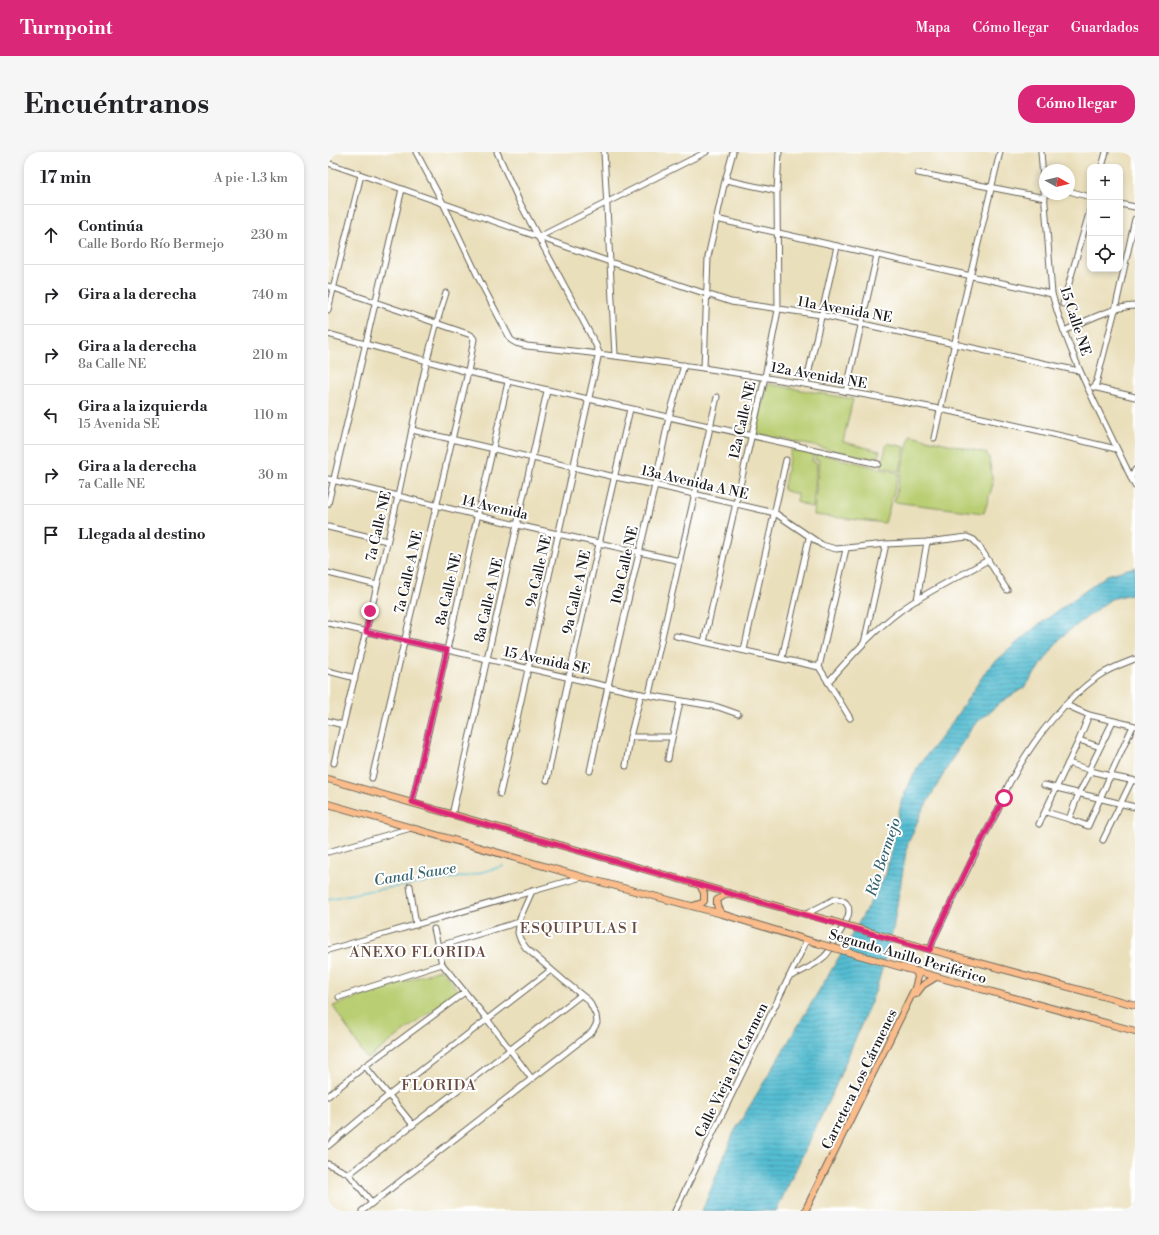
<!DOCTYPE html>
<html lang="es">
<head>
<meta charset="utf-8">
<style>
	:root { --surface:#fff; --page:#f6f6f6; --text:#202124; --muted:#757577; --line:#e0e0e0; --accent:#db2777 }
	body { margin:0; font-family:"Libre Bodoni",serif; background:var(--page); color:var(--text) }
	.controls { position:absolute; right:12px; top:12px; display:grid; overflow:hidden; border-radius:8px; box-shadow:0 2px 6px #0003 }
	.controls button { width:36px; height:36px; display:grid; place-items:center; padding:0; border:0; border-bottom:1px solid var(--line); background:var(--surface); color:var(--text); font:20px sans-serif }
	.compass { position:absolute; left:711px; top:12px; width:36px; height:36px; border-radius:50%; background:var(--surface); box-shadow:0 2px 6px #0003; rotate:98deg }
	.stop { position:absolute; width:12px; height:12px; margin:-9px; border:3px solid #db2777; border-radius:50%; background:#fff }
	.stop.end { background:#db2777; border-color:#fff; box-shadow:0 1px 4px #0008 }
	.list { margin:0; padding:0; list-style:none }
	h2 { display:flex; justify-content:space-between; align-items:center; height:52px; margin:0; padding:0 16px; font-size:17px }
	h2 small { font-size:13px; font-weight:400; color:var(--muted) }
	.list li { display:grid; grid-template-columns:26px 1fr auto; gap:12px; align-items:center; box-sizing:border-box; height:60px; padding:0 16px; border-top:1px solid var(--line) }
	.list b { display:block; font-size:15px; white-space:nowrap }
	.list p { margin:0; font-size:13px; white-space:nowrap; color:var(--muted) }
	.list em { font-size:13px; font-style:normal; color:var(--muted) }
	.icon { flex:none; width:22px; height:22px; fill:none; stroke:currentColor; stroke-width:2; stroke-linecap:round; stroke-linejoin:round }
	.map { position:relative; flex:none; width:807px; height:1059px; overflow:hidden; border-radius:16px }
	header { display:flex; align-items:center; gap:24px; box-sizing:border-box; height:56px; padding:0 20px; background:var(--accent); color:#fff }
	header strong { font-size:19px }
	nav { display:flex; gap:22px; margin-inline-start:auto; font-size:14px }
	.intro { display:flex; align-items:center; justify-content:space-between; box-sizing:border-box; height:96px; padding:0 24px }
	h1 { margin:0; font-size:28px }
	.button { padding:10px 18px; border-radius:16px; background:var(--accent); color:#fff; font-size:14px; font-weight:700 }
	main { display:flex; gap:24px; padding:0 24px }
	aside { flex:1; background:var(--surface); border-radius:16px; box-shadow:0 2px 6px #0003 }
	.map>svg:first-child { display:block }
	.park { fill:#b9ce72; stroke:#6a7547 }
	.water { fill:url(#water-rules); stroke:#386c77 }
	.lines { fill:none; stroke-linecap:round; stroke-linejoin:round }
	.stream { stroke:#55bdd2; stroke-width:1.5 }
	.minor-casing { stroke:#646054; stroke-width:7 }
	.major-casing { stroke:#646054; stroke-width:8 }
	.minor { stroke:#fff; stroke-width:5 }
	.major { stroke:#fabc8b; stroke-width:6 }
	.major-bridge-casing { stroke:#646054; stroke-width:8; stroke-linecap:butt }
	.major-bridge { stroke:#fabc8b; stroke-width:6 }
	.route { stroke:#db2777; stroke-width:5 }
	.labels { text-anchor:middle; stroke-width:4; stroke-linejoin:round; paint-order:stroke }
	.street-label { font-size:14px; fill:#1c1c1c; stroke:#fff }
	.water-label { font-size:15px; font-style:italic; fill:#36646e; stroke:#fff }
	.neighbourhood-label { font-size:15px; letter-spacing:1px; fill:#674a40; stroke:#fff }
</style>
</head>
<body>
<header>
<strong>Turnpoint</strong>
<nav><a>Mapa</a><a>Cómo llegar</a><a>Guardados</a></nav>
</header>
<div class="intro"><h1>Encuéntranos</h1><a class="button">Cómo llegar</a></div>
<main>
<aside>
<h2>17 min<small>A pie · 1.3 km</small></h2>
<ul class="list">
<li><svg class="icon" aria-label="ahead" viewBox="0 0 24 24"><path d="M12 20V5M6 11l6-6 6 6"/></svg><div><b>Continúa</b><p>Calle Bordo Río Bermejo</p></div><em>230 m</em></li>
<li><svg class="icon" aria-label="right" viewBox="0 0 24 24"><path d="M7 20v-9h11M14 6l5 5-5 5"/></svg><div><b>Gira a la derecha</b></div><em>740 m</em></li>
<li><svg class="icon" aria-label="right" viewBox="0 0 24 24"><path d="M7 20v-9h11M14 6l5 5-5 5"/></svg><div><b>Gira a la derecha</b><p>8a Calle NE</p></div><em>210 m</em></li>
<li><svg class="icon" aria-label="left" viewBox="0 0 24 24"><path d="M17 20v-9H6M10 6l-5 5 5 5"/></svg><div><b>Gira a la izquierda</b><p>15 Avenida SE</p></div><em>110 m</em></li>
<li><svg class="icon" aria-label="right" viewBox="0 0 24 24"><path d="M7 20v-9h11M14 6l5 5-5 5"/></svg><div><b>Gira a la derecha</b><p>7a Calle NE</p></div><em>30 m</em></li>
<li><svg class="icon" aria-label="arrive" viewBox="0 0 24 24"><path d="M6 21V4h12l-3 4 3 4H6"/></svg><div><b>Llegada al destino</b></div></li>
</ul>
</aside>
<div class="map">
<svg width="807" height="1059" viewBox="0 0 807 1059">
	<defs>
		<pattern id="water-rules" width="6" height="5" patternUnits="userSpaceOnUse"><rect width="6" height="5" fill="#55bdd2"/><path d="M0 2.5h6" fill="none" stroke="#4699aa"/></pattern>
	</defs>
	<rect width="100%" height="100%" fill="#fff"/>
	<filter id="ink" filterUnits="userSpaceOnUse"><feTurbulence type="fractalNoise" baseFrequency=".025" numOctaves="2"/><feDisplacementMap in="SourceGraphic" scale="8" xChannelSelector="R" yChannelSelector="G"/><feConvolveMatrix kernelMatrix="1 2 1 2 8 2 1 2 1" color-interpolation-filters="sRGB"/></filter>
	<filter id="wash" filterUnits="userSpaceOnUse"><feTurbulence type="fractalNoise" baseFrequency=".012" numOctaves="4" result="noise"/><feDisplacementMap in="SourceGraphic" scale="16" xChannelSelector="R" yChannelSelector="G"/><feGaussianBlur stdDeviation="0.9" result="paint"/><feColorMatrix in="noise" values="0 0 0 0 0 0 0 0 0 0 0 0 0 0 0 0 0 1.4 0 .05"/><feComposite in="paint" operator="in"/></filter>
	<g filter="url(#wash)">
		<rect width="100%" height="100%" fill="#eadfbb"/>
		<g class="park">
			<polygon points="440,232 525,247 515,290 552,299 549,308 427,281"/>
			<polygon points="582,283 658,301 661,306 665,332 656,361 566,350"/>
			<polygon points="559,291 577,295 572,319 553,315"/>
			<polygon points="463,298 486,301 484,309 489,311 485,356 469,350 469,342 455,338"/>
			<polygon points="488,301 571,321 557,371 486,363 491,308 487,308"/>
			<polygon points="114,817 130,839 39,907 5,854"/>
		</g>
		<polygon class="water" points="807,415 807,441 783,447 733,485 697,535 673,550 646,573 630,597 593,661 579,694 565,777 549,835 507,935 448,1059 374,1059 406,980 513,802 558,722 574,647 590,614 621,575 660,516 705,477 779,423"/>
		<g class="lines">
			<polyline class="stream" points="0,747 40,739 140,724 176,714"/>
		</g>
	</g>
	<g filter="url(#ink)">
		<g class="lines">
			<g class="minor-casing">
				<g id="minor">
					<path d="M88 0 115 51 154 133 183 188 188 191 199 194C337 208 475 230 611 257 671 269 730 283 788 297"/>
					<polyline points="169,0 191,49 268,193 271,201 172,642"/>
					<polyline points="276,0 287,203"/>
					<path d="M713 0 724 142C743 210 777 270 807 334"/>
					<polyline points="0,11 282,110 403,150 493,163 751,219"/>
					<polyline points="774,15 778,0"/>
					<polyline points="590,21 717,46"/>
					<polyline points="398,28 449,39"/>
					<polyline points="741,39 762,45"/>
					<polyline points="792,52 807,55"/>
					<polyline points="388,67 724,142"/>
					<polyline points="211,85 378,0"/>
					<polyline points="0,134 143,183 146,187 140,220 44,626"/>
					<polyline points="735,152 762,58"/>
					<polyline points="0,158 33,23"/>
					<path d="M736 179C755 170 787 154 807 154"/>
					<polyline points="0,182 140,220 550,312"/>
					<polyline points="376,216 380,105 396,33 405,0"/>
					<polyline points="478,232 509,94"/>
					<polyline points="765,235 807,245"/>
					<polyline points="767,236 787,158 807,67"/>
					<polyline points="518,240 549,103"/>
					<polyline points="84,278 287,325 327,333 447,361 494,393 508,397 558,392 599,390 639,385 646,388 653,397 679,438"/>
					<polyline points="606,286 634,158 672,0"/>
					<polyline points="803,326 807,318"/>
					<polyline points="0,327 189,373 352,409"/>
					<polyline points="0,352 74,37"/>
					<polyline points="0,375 59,389"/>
					<polyline points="0,421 49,433"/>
					<polyline points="589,448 599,390"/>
					<polyline points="0,471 313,542 390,555 410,562"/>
					<polyline points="348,484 491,515 522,566"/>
					<polyline points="376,490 437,225 450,158 449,39 451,0"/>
					<polyline points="536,491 558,392"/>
					<polyline points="416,498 458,308"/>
					<polyline points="454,506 481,386"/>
					<polyline points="491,515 518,397"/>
					<polyline points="0,519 27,526"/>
					<path d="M500 530C523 505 545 479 572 459 599 439 631 425 660 408"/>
					<polyline points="321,542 389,245"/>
					<polyline points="738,553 761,563 807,574"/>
					<polyline points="0,569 15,573"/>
					<polyline points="805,574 782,624 807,629"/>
					<polyline points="302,585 343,585"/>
					<polyline points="751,588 772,595"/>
					<path d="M340 607C343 587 349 568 352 549"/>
					<path d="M6 611C27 522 50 433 70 344 85 276 96 207 118 141"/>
					<polyline points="740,611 762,618"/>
					<polyline points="298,614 302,585 313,542"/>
					<polyline points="262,619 280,534 327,333 341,265 356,213"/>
					<polyline points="763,619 751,641 741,667 760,674 782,624 763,619 762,616 785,569"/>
					<path d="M219 628C244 504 274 381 302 257"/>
					<polyline points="716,633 807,655"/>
					<polyline points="84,651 180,230"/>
					<polyline points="718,660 741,667"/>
					<polyline points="124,663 219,239"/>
					<polyline points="711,672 751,588 761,563"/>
					<polyline points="775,688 804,628"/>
					<polyline points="0,700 83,676"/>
					<polyline points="82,734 88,773"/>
					<polyline points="106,777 114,812 159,867 204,927"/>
					<polyline points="111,794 191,770"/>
					<path d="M602 797 606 786C627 743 647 700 670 658 675 647 678 635 685 625 706 587 734 551 769 525 780 517 794 512 807 507"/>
					<polyline points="0,798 254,725"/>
					<path d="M461 825C473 820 486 814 496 805 502 800 504 793 508 787 513 777 527 761 518 751 515 748 512 747 507 747L478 762"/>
					<polyline points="11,845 114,812"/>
					<polyline points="37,914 85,973"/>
					<polyline points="0,944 37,914 137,840"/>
					<polyline points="0,994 61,943 223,818"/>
					<polyline points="0,1012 21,1022 44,1051"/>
					<polyline points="21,1022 253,843"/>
					<polyline points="34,1059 264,880 269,871 268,863 261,849 235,828 198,796 192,787 190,781 192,766 204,739"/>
					<polyline points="347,1059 479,788"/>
				</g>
			</g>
			<g class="major-casing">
				<g id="major">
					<polyline points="0,627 400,741 503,769"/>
					<polyline points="0,652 261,727 394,762 492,792"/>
					<polyline points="365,754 374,751 376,749 376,741 372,733"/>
					<path d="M394 762C390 757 388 754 389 748L400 741"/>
					<polyline points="590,794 807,853"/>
					<polyline points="580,817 807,879"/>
					<polyline points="588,842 595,833 608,825"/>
					<polyline points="477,1059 587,836 590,825 588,819"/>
				</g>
			</g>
			<use href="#minor" class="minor"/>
			<use href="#major" class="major"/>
			<g class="major-bridge-casing">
				<g id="major-bridge">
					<polyline points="503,769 590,794"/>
					<polyline points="492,792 580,817"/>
				</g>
			</g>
			<use href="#major-bridge" class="major-bridge"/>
		</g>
	</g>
	<g class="lines" filter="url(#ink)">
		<polyline class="route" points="42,459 38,480 119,498 84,650 124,663 602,798 606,786 642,711 676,646"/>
	</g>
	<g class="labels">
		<g class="street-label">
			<text transform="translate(517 157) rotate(10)" y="5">11a Avenida NE</text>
			<text transform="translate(748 169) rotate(72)" y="5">15 Calle NE</text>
			<text transform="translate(491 223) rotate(10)" y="5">12a Avenida NE</text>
			<text transform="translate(414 268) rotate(-77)" y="5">12a Calle NE</text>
			<text transform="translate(367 330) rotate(13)" y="5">13a Avenida A NE</text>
			<text transform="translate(167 355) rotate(13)" y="5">14 Avenida</text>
			<text transform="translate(50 374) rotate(-77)" y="5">7a Calle NE</text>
			<text transform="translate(296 413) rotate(-77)" y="5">10a Calle NE</text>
			<text transform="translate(210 419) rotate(-77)" y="5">9a Calle NE</text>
			<text transform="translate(80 420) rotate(-77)" y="5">7a Calle A NE</text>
			<text transform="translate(120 437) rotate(-77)" y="5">8a Calle NE</text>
			<text transform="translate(248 440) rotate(-77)" y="5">9a Calle A NE</text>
			<text transform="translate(160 448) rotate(-77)" y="5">8a Calle A NE</text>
			<text transform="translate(219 508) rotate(12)" y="5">15 Avenida SE</text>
			<text transform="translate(580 804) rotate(16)" y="5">Segundo Anillo Periférico</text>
			<text transform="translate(403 918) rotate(-64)" y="5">Calle Vieja a El Carmen</text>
			<text transform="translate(531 927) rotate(-64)" y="5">Carretera Los Cármenes</text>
		</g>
		<g class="water-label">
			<text transform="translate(555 705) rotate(-72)" y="5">Río Bermejo</text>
			<text transform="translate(87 722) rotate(-9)" y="5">Canal Sauce</text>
		</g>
		<g class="neighbourhood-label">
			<text x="251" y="781">ESQUIPULAS I</text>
			<text x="90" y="805">ANEXO FLORIDA</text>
			<text x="111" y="938">FLORIDA</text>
		</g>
	</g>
</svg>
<div class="controls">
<button>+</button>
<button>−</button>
<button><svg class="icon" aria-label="locate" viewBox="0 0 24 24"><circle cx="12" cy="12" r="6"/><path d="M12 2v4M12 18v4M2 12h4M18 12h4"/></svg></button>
</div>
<svg class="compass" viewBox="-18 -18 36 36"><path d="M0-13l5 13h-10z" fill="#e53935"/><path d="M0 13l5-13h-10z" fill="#757577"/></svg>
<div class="stop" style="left:676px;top:646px"></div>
<div class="stop end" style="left:42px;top:459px"></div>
</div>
</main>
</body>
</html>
